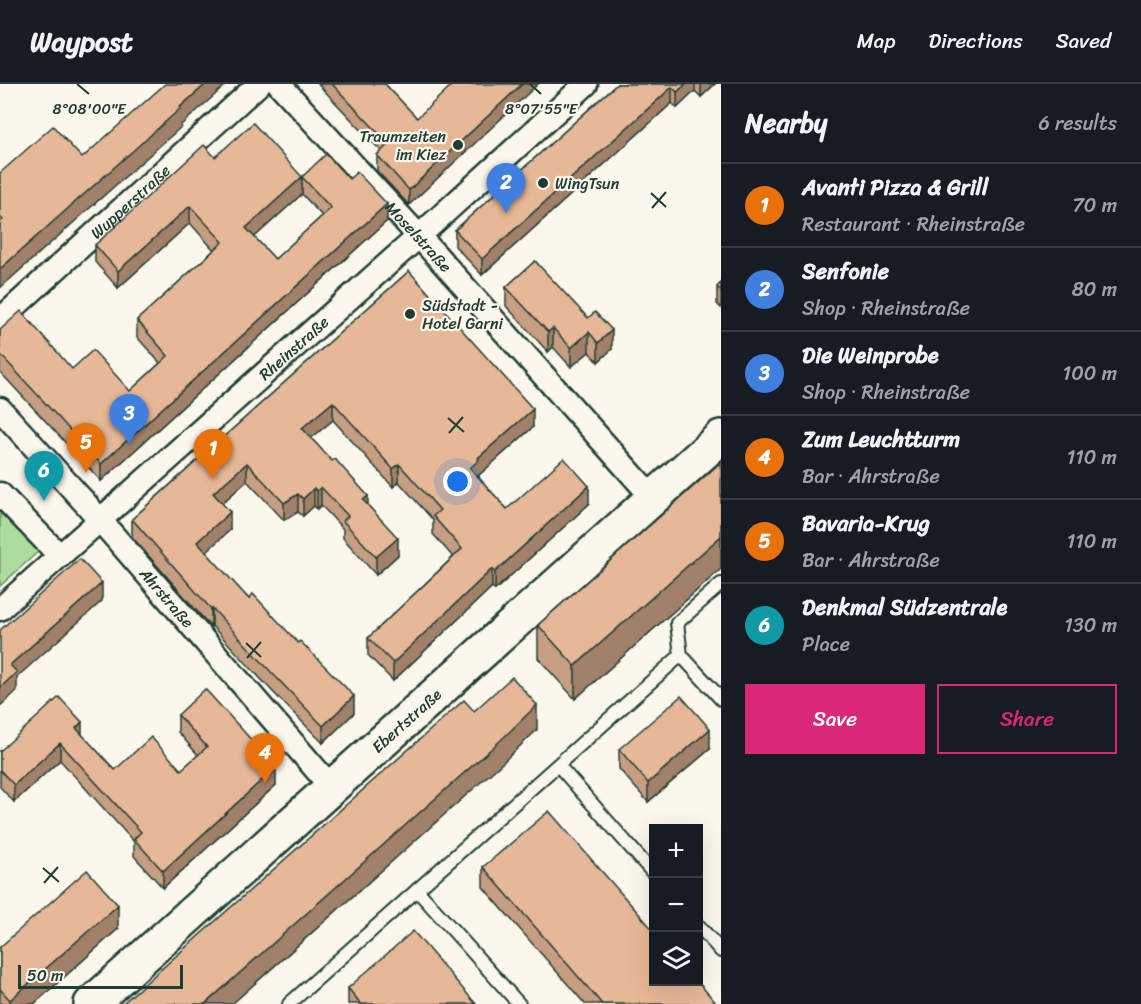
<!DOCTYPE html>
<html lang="en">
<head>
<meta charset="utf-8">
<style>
	:root { --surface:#171b24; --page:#242831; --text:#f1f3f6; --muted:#9ea1a6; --line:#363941; --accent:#db2777 }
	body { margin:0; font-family:Sriracha,sans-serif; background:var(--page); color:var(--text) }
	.controls { position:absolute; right:18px; bottom:18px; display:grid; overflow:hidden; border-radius:0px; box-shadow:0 6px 24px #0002 }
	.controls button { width:54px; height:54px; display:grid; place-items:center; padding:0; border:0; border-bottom:2px solid var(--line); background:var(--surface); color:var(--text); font:30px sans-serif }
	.scale { position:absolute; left:18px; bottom:15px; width:165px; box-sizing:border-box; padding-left:6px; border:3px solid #1f3d34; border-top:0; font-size:16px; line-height:21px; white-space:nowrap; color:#1f3d34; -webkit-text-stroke:4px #fbf7ec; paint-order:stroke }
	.you { position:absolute; left:458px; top:398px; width:21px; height:21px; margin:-15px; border:4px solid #fff; border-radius:50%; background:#1a73e8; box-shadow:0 0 0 9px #1a73e833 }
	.badge { display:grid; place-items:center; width:39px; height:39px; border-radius:50%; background:var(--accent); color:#fff; font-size:20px; font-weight:700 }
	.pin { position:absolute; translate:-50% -50px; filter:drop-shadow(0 2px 3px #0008) }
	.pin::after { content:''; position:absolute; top:32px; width:21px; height:18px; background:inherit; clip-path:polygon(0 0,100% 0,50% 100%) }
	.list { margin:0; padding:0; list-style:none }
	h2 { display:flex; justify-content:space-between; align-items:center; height:78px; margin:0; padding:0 24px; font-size:26px }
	h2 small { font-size:20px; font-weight:400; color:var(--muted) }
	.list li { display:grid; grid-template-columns:39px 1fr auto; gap:18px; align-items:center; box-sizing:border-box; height:84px; padding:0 24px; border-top:2px solid var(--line) }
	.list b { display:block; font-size:22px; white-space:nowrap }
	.list p { margin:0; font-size:20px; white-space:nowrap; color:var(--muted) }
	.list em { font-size:20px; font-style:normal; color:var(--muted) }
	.actions { display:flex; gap:12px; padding:18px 24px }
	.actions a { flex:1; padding:14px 0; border:2px solid var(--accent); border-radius:0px; text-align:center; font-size:21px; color:var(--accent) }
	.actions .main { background:var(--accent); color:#fff }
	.icon { flex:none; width:33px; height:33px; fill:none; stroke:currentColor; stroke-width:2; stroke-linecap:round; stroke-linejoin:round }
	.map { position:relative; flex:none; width:721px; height:920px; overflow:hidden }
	header { display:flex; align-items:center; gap:36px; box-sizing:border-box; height:84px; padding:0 30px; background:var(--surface); border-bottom:2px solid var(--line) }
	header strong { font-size:28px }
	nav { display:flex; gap:33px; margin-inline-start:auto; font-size:21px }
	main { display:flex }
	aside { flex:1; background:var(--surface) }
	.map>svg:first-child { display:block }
	.green { fill:#addd9d; stroke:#668d68; stroke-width:1.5 }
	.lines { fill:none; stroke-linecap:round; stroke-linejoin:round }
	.lane-casing { stroke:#1f3d34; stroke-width:16 }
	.street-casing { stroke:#1f3d34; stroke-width:27 }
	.secondary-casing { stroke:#1f3d34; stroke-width:38 }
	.lane { stroke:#fbf7ec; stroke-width:12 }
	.street { stroke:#fbf7ec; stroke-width:22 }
	.secondary { stroke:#fbf7ec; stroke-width:33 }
	.wall { fill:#c79e82; stroke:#1f3d34; stroke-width:1.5; fill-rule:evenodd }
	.shaded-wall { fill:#a2816a; stroke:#1f3d34; stroke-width:1.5 }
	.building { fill:#e7b897; stroke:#1f3d34; stroke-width:1.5; fill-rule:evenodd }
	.ticks { fill:none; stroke:#1f3d34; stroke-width:2 }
	.poi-dot { fill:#1f3d34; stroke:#fbf7ec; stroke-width:2 }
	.labels { text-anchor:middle; stroke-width:4.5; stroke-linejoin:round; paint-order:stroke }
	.poi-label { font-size:16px; fill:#1f3d34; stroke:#fbf7ec; text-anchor:start }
	.street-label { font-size:16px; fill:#1f3d34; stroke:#fbf7ec }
	.ticks-label { font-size:15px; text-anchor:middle; fill:#1f3d34; stroke:#fbf7ec; stroke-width:4.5; stroke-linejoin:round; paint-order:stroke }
</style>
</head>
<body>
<header>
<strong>Waypost</strong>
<nav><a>Map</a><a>Directions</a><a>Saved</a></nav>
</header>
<main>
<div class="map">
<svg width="721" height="920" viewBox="0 0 721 920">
	<rect width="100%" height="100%" fill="#fbf7ec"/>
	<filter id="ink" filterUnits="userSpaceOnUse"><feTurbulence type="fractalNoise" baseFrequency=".0167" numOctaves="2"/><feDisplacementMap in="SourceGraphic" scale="12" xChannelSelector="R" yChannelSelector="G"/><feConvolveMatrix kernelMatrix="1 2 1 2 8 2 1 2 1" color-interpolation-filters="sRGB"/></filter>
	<g filter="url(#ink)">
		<polygon class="green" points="0,427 39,467 0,502"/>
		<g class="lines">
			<g class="lane-casing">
				<g id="lane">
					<polyline points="681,571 677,539 721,500"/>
					<polyline points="558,681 654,790"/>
					<polyline points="417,806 519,920"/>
					<polyline points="698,841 721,867"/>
					<polyline points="289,920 681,571 721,615"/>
				</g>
			</g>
			<g class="street-casing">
				<g id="street">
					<path id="s1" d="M279 0 436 171 653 414"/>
					<path id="s2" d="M0 236 259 0"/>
					<path id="s3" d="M0 325 87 421 332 704"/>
					<polyline points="0,410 60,472"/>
					<path id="s4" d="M0 525 418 153 586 0"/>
				</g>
			</g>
			<g class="secondary-casing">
				<g id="secondary">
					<path id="s5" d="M91 920 721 353"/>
				</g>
			</g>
			<use href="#lane" class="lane"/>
			<use href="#street" class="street"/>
			<use href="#secondary" class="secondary"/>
		</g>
		<g class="wall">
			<polygon points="318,0 385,0 417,34 409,121 377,87 377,71 381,67"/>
			<polygon points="617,0 715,0 701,13 695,7 677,24 672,19 482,191 455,162 455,146"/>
			<path d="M215 73 302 93 387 137 101 397 0 288V246L72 285 130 307 160 279 137 253V236L214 166 190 139 118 204 95 178V161ZM302 110 322 132 275 175 254 153Z"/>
			<polygon points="535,177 612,265 598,278 589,268 571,283 553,263 548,268 506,222 506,203"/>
			<polygon points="409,187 533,343 479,391 479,394 507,425 589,420 495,506 492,503 393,597 368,571 368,554 453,473 433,450 433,436 399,398 393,403 333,336 311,354 368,421 398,471 376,491 343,454 343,445 321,421 317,425 314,422 303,432 298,428 284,436 247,397 222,419 230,446 205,468 354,629 323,659 272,607 212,542 211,543 132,453 132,435"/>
			<polygon points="721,199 721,224 717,220 717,203"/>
			<polygon points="721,378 721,485 575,615 538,574 538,541"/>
			<polygon points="178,631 276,701 163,804 134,772 134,758 60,676 14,718 0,703 0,667 82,651 115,686 181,686 198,671 178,648"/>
			<polygon points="619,665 710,665 648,718 619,685"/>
			<polygon points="483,783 717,920 585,920 483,803"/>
			<polygon points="118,845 34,920 0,920 0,863"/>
			<polygon points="348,904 476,920 348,920"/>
		</g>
		<g class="shaded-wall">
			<polygon points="206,0 226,1 181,41 181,43 0,204 0,185"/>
			<polygon points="522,0 538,0 409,121 409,106"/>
			<polygon points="686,0 695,0 695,7 677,24 677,8"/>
			<polygon points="701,0 715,0 701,13"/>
			<polygon points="672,3 672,19 482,191 482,175"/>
			<polygon points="302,93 302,110 246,161 246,144"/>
			<polygon points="387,120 387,137 101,397 101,380"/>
			<polygon points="190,122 190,139 118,204 118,187"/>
			<polygon points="553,244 553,263 548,268 548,248"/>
			<polygon points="612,246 612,265 598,278 598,259"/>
			<polygon points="589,248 589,268 571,283 571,264"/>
			<polygon points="333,318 333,336 302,362 302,344"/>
			<polygon points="533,325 533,343 479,391 479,394 470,384 478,374"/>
			<polygon points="247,379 247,397 213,427 213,409"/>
			<polygon points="399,380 399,398 393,403 393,385"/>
			<polygon points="589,402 589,420 495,506 495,488"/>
			<polygon points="321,403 321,421 317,425 317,407"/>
			<polygon points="314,404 314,422 303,432 303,415"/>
			<polygon points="298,410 298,428 284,436 284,419"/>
			<polygon points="368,412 368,429 363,416"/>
			<polygon points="230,428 230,446 197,476 197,458"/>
			<polygon points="721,452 721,485 575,615 575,582"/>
			<polygon points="398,454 398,471 376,491 376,473"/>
			<polygon points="492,485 492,503 393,597 393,579"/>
			<polygon points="102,499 102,517 17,593 17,607 0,622 0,604 10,581"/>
			<polygon points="212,524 212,542 211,543 211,525"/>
			<polygon points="354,612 354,629 323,659 323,642"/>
			<polygon points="537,621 537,646 500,681 232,920 205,920"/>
			<polygon points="82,638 82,655 76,644"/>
			<polygon points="710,645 710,665 648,718 648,699"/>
			<polygon points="60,659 60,676 14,718 14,701"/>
			<polygon points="276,683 276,701 163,804 163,787"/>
			<polygon points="118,821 118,845 34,920 10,920 10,916"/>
		</g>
		<g class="building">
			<polygon points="165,0 206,0 180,23 181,24 0,185 0,138 3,136 0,133 0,89 53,42 82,74"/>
			<polygon points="332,0 385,0 417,34 453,0 522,0 409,106 377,71 389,60"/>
			<polygon points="617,0 686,0 677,8 672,3 482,175 455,146"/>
			<path d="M253 39 302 93 326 70 349 95 357 88 387 120 101 380 0 270V246L21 227 72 285 93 266 130 307 168 272 137 236 223 158 190 122 118 187 95 161 204 61 215 73ZM302 93 331 124 275 175 246 144Z"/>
			<polygon points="535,177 588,234 595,228 612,246 598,259 589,248 571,264 553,244 548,248 506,203"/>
			<polygon points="409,187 533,325 478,374 479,376 470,384 507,425 564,374 589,402 495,488 492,485 393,579 368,554 462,465 433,432 440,426 399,380 393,385 333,318 302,344 332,377 335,375 368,412 363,416 398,454 376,473 343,437 348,432 321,403 317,407 314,404 303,415 298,410 284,419 247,379 213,409 230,428 197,458 249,515 253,510 298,559 300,557 354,612 323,642 272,589 212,524 211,525 132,435"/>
			<polygon points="721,199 721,207 717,203"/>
			<polygon points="721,378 721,452 575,582 538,541"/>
			<polygon points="80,475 102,499 10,581 17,588 0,604 0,546"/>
			<polygon points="512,593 537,621 500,657 205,920 122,920 464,616 474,627"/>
			<polygon points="205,605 276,683 163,787 134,755 141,748 60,659 14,701 0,686 0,667 59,613 82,638 76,644 115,686 151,653 181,686 207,663 178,631"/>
			<polygon points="681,612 710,645 648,699 619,665"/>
			<polygon points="549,727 654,847 654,897 697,897 717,920 602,920 483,783"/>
			<polygon points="87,786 118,821 10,916 0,905 0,863"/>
			<polygon points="413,847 476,920 361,920 348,904"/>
		</g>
	</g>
	<path class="ticks" d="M77 0 89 10M530 0 541 10M651 109 666 123M652 124 666 108M448 334 464 348M449 349 463 333M246 559 261 573M247 574 261 558M43 784 59 798M44 799 58 783"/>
	<g class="poi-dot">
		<circle cx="458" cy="61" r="6"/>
		<circle cx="543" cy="99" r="6"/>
		<circle cx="410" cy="230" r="6"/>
	</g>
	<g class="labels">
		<g class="poi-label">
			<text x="446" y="58" text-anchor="end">Traumzeiten<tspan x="446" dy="18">im Kiez</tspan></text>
			<text x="555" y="105">WingTsun</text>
			<text x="422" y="227">Südstadt -<tspan x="422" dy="18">Hotel Garni</tspan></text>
		</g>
		<g class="street-label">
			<text dy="6" stroke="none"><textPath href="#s2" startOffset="176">Wupperstraße</textPath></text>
			<text dy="6" stroke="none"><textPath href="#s1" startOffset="207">Moselstraße</textPath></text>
			<text dy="6" stroke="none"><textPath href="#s4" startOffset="393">Rheinstraße</textPath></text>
			<text dy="6" stroke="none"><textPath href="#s3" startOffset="252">Ahrstraße</textPath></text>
			<text dy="6" stroke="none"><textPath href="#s5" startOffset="424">Ebertstraße</textPath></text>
		</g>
	</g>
	<g class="ticks-label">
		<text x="89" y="30">8°08'00"E</text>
		<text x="541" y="30">8°07'55"E</text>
	</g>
</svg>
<div class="controls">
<button>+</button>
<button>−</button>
<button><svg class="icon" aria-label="layers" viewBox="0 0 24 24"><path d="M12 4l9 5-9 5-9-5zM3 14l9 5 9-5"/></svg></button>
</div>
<div class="scale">50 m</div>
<div class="you"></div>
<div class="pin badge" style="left:213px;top:395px;background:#e8710a">1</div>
<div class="pin badge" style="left:506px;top:129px;background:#3f7fe0">2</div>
<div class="pin badge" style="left:129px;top:360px;background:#3f7fe0">3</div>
<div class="pin badge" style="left:265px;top:699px;background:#e8710a">4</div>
<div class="pin badge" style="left:86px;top:389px;background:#e8710a">5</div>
<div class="pin badge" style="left:44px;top:417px;background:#0f9aa8">6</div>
</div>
<aside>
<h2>Nearby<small>6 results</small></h2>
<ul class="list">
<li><span class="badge" style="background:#e8710a">1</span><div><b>Avanti Pizza &amp; Grill</b><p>Restaurant · Rheinstraße</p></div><em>70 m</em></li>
<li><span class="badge" style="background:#3f7fe0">2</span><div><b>Senfonie</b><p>Shop · Rheinstraße</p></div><em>80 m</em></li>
<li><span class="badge" style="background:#3f7fe0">3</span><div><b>Die Weinprobe</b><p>Shop · Rheinstraße</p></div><em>100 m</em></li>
<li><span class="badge" style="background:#e8710a">4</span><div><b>Zum Leuchtturm</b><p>Bar · Ahrstraße</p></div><em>110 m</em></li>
<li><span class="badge" style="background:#e8710a">5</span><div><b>Bavaria-Krug</b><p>Bar · Ahrstraße</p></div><em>110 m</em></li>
<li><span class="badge" style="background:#0f9aa8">6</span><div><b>Denkmal Südzentrale</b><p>Place</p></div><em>130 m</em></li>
</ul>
<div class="actions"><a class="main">Save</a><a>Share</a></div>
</aside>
</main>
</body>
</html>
